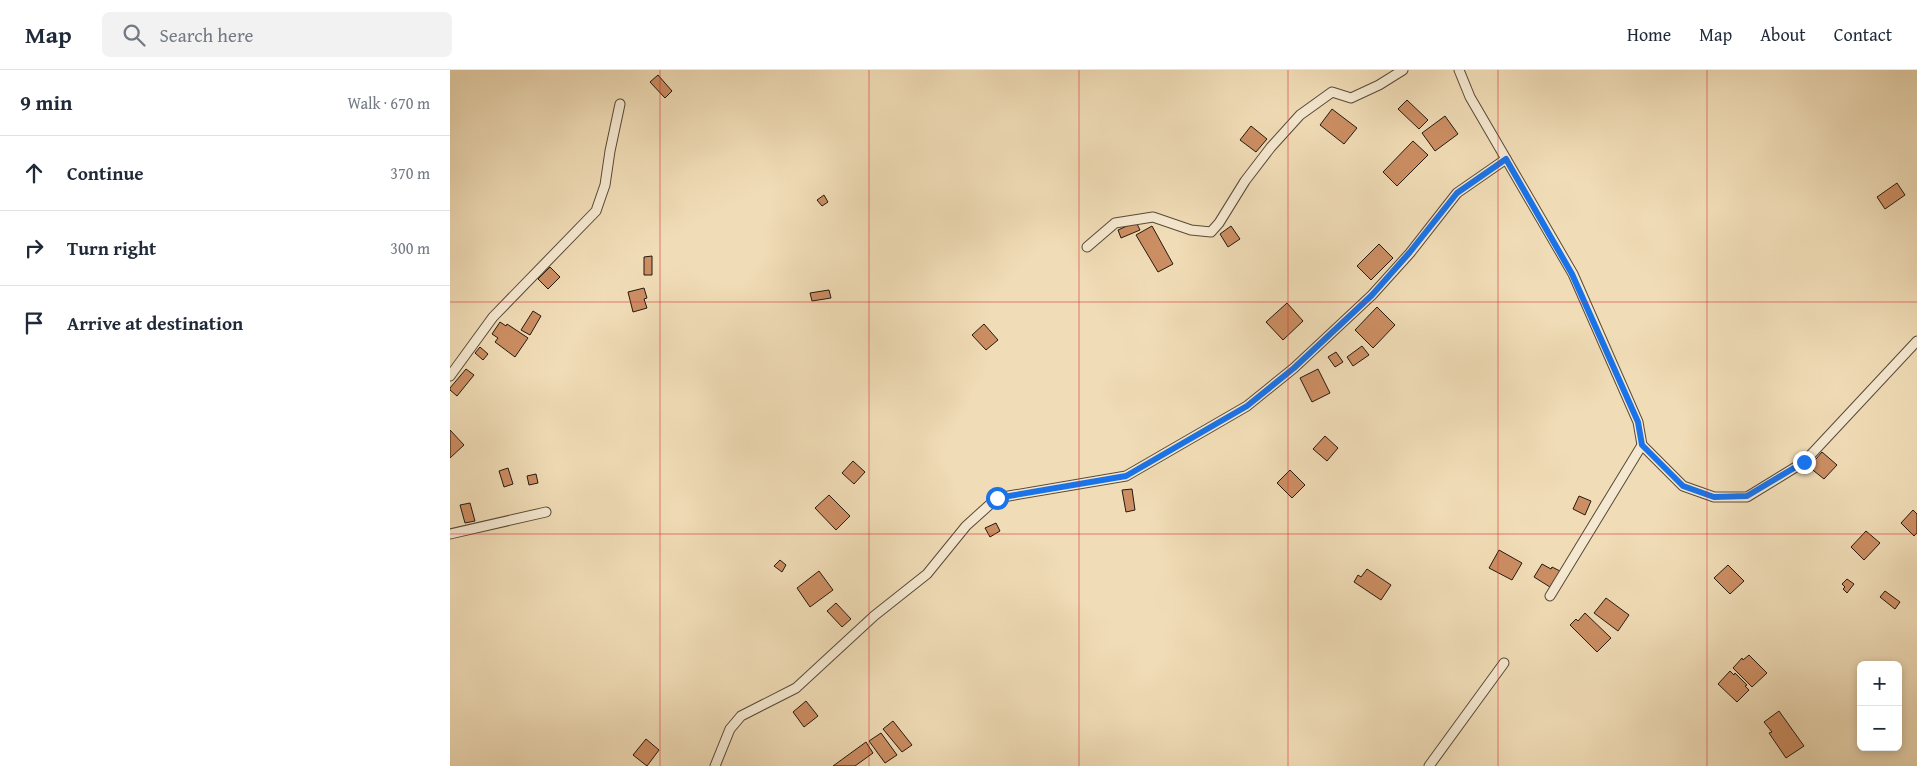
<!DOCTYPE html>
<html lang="en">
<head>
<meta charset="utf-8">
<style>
	:root { --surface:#fff; --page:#f2f2f3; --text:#1f2937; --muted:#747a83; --line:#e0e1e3 }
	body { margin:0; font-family:"Gentium Book Plus",serif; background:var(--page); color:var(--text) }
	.controls { position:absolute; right:15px; bottom:15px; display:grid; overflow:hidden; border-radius:8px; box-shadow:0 2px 8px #0003 }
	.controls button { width:45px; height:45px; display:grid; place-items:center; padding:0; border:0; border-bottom:1px solid var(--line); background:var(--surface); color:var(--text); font:25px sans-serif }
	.stop { position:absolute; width:15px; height:15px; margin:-11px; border:4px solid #1a73e8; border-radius:50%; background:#fff }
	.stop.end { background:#1a73e8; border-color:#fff; box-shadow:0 1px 5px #0008 }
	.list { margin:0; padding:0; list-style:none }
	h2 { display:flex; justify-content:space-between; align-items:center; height:65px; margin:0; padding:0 20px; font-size:21px }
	h2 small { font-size:16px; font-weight:400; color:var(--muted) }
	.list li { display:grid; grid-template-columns:32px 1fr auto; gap:15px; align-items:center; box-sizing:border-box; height:75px; padding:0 20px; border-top:1px solid var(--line) }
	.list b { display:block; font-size:19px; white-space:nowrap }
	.list em { font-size:16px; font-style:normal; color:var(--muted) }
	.icon { flex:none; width:28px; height:28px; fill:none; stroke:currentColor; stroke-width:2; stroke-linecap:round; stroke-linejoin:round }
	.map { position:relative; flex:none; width:1467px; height:696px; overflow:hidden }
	header { display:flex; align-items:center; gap:30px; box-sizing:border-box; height:70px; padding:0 25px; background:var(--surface); border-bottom:1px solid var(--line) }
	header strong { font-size:24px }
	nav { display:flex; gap:28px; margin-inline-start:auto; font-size:18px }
	.search { width:350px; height:45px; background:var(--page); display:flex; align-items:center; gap:12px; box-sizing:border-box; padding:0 18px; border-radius:8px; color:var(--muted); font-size:19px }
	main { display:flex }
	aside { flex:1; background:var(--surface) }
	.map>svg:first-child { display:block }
	.building { fill:#cc8e63; stroke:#25190e }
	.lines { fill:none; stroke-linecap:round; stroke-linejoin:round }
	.minor-casing { stroke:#584a38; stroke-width:11 }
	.minor { stroke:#f5e8d0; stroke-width:9 }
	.route { stroke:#1a73e8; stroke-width:6 }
	.grid { fill:none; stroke:#d62828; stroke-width:1; stroke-opacity:0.55 }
</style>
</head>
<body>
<header>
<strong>Map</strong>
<div class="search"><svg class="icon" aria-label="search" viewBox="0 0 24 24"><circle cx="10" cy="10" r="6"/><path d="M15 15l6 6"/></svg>Search here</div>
<nav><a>Home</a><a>Map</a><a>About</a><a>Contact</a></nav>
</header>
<main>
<aside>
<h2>9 min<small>Walk · 670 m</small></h2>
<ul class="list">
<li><svg class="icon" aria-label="ahead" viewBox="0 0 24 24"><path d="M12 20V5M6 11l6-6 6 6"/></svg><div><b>Continue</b></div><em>370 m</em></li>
<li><svg class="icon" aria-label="right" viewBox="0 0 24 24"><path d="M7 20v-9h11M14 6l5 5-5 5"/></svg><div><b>Turn right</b></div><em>300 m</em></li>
<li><svg class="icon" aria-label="arrive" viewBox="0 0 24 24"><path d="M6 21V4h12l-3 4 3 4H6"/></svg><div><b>Arrive at destination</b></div></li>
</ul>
</aside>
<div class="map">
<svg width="1467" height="696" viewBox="0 0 1467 696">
	<rect width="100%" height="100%" fill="#f0dcb6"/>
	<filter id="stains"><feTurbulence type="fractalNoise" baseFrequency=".004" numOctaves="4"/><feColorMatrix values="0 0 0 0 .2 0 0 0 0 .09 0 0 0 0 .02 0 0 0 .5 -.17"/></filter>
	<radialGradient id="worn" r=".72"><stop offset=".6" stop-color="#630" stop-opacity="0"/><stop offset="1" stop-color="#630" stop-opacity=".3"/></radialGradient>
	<g class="building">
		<polygon points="208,5 222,21 215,28 200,12"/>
		<polygon points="957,30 978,50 969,59 948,39"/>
		<polygon points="882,39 907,58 894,74 870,55"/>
		<polygon points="995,46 1008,64 985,81 972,63"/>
		<polygon points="801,56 817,69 806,82 790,70"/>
		<polygon points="963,71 978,85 947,116 933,102"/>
		<polygon points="1447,113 1455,125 1435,139 1427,127"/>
		<polygon points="374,125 378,132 372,136 367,130"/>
		<polygon points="686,152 690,160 671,168 668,160"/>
		<polygon points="702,156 723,194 708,202 686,165"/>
		<polygon points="781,156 790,169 778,177 770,164"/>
		<polygon points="929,174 943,188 921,210 907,196"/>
		<polygon points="202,186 202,205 194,205 194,187"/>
		<polygon points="100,197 110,207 98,219 88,209"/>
		<polygon points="194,218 197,228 194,229 197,238 183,242 178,222"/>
		<polygon points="379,220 381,228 362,231 360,223"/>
		<polygon points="837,233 853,251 833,270 816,252"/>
		<polygon points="927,237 945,255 923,278 905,260"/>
		<polygon points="83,241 91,246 80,265 71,260"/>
		<polygon points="50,252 56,256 57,254 78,268 65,287 45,272 48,268 42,264"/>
		<polygon points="534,254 548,270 536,280 522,265"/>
		<polygon points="912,276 919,285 903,296 897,287"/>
		<polygon points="30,277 38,284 33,290 25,283"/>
		<polygon points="886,282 893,292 885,297 878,287"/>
		<polygon points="16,299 24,305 7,326 0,320 0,318"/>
		<polygon points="868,299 880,323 862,332 850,308"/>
		<polygon points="0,360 14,375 0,388"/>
		<polygon points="875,366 888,378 877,391 863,379"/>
		<polygon points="1372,382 1387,395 1374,409 1359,397"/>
		<polygon points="403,391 415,402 404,414 392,403"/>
		<polygon points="58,398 63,414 54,417 49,401"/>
		<polygon points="840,400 855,415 842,428 827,413"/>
		<polygon points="86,404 88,413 79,415 77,406"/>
		<polygon points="682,419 685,440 676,442 672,420"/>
		<polygon points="379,425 400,446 386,460 365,438"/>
		<polygon points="1129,426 1141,431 1135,445 1123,439"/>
		<polygon points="20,433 25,451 15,453 10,435"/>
		<polygon points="1463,440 1467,444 1467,463 1464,466 1451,453"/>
		<polygon points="546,453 550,461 540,467 535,458"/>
		<polygon points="1416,461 1430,473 1414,490 1401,477"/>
		<polygon points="1049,480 1072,493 1062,510 1039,498"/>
		<polygon points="330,490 336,495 332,502 324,496"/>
		<polygon points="1092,494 1101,499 1102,497 1110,501 1100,517 1084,507"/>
		<polygon points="1278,495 1294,511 1280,524 1264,508"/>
		<polygon points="917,499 941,515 931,530 904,512 908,505 911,507"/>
		<polygon points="369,501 383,520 360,537 347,518"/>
		<polygon points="1397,509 1404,514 1397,523 1393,519 1395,517 1392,514"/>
		<polygon points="1435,521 1450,532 1445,539 1430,527"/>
		<polygon points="1156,528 1179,545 1168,561 1144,543"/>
		<polygon points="386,533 401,549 392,557 377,541"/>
		<polygon points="1135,543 1161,568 1147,582 1120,555 1126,549 1128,551"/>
		<polygon points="1299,585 1317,603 1302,617 1283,598 1292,588 1293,590"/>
		<polygon points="1280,601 1284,605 1285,603 1297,615 1295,616 1299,620 1287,632 1268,614"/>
		<polygon points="356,631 368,646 354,657 343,642"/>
		<polygon points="1329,641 1354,676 1336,688 1319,663 1322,662 1314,652"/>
		<polygon points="443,651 462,675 452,682 433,659"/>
		<polygon points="431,663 447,685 435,693 419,671"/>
		<polygon points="196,669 209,680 197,696 183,685"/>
		<polygon points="416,672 423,683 405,696 383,696"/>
	</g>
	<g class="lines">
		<g class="minor-casing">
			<g id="minor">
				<polyline points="1009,0 1020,27 1123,204 1188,352 1192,375 1233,416 1264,427 1297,427 1354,392 1467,271"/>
				<polyline points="637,177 665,153 703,147 741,160 761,162 769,153 795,111 821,77 850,45 882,22 901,28 929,15 953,0"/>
				<polyline points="0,306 43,247 146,141 155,115 160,81 170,34"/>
				<polyline points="0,464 96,442"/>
				<polyline points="1100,526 1192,375"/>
				<polyline points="265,696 280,659 291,646 346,618 424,546 477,504 516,456 547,428 676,406 797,336 844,298 922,225 960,183 1007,123 1056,89"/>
				<polyline points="979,696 1054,593"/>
			</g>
		</g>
		<use href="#minor" class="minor"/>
	</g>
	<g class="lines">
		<polyline class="route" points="547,428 676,406 797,336 844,298 922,225 960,182 1007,123 1056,89 1122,204 1188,352 1192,375 1233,416 1264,427 1297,426 1354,392"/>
	</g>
	<path class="grid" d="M210 0V696M419 0V696M629 0V696M838 0V696M1048 0V696M1257 0V696M0 232H1467M0 464H1467"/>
	<rect width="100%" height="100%" filter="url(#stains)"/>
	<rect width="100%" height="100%" fill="url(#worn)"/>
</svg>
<div class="controls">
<button>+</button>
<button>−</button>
</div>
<div class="stop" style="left:547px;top:428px"></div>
<div class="stop end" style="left:1354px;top:392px"></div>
</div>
</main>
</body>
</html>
